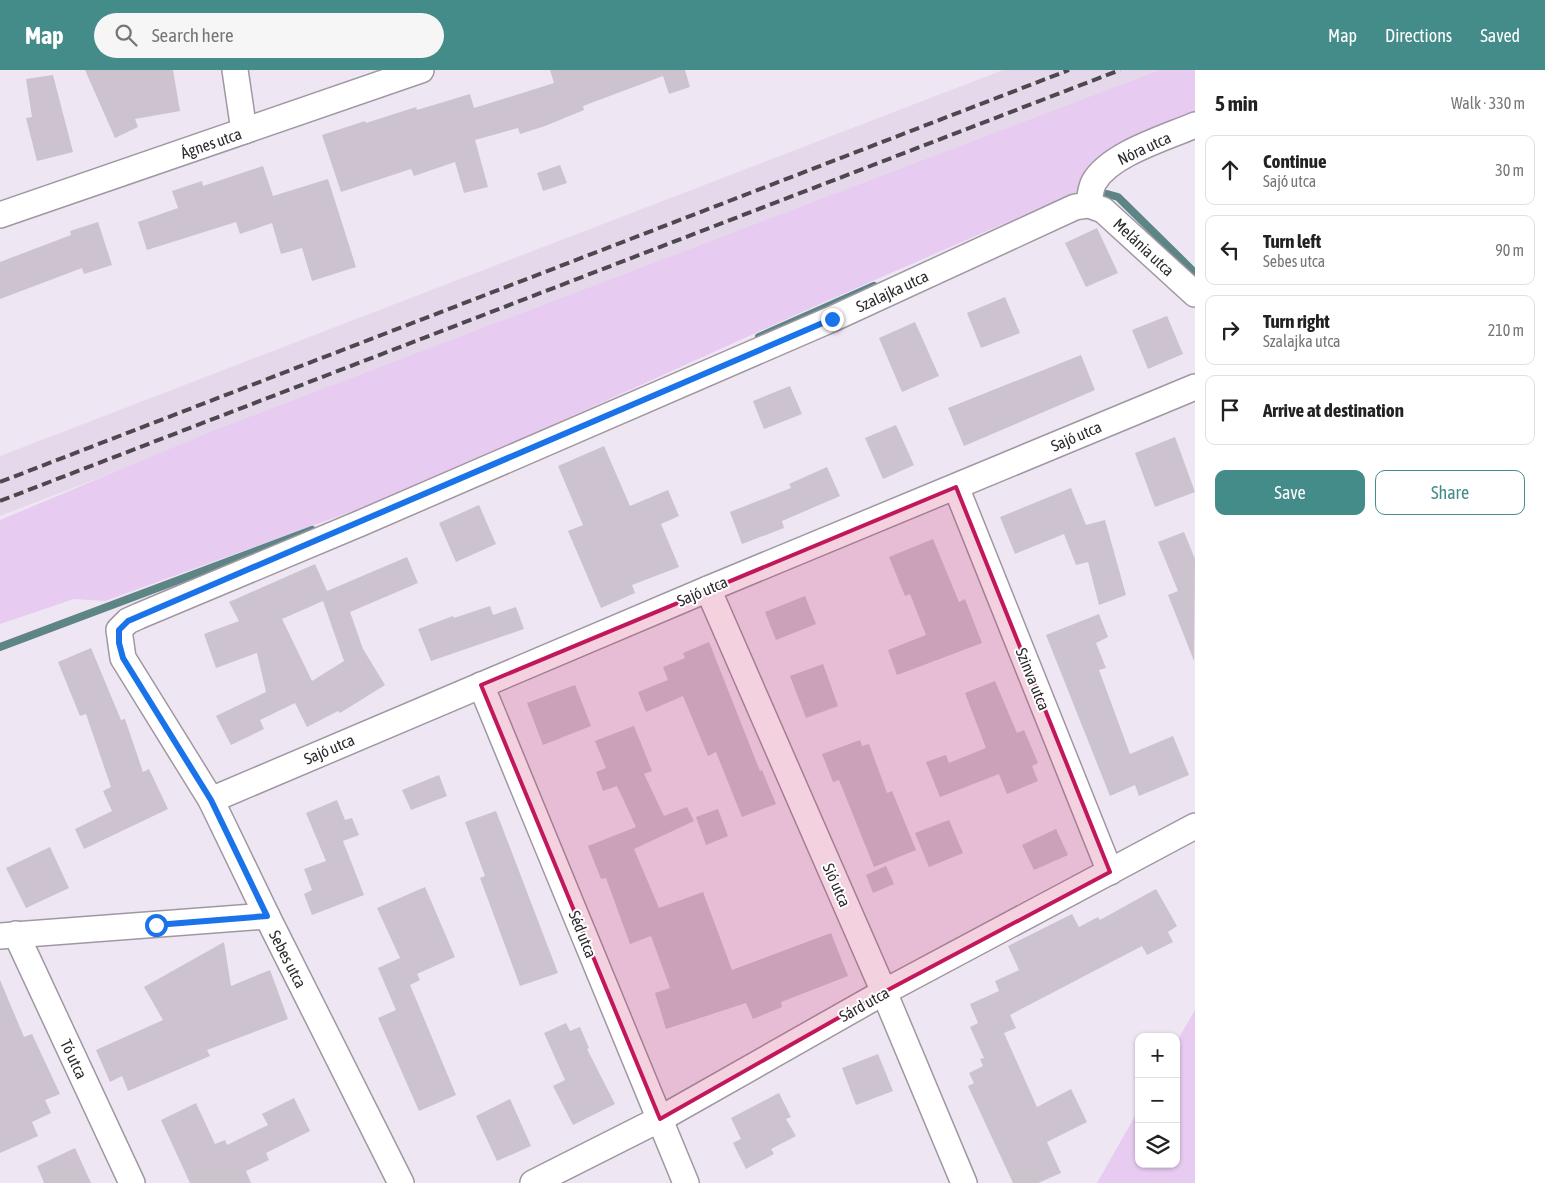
<!DOCTYPE html>
<html lang="en">
<head>
<meta charset="utf-8">
<style>
	:root { --surface:#fff; --page:#f6f6f6; --text:#222; --muted:#767676; --line:#e0e0e0; --accent:#448c8a }
	body { margin:0; font-family:"Asap Condensed",sans-serif; background:var(--page); color:var(--text) }
	.controls { position:absolute; right:15px; bottom:15px; display:grid; overflow:hidden; border-radius:10px; box-shadow:0 1px 4px #0004 }
	.controls button { width:45px; height:45px; display:grid; place-items:center; padding:0; border:0; border-bottom:1px solid var(--line); background:var(--surface); color:var(--text); font:25px sans-serif }
	.stop { position:absolute; width:15px; height:15px; margin:-11px; border:4px solid #1a73e8; border-radius:50%; background:#fff }
	.stop.end { background:#1a73e8; border-color:#fff; box-shadow:0 1px 5px #0008 }
	.list { margin:0; padding:0; list-style:none }
	h2 { display:flex; justify-content:space-between; align-items:center; height:65px; margin:0; padding:0 20px; font-size:21px }
	h2 small { font-size:16px; font-weight:400; color:var(--muted) }
	.list li { display:grid; grid-template-columns:32px 1fr auto; gap:15px; align-items:center; box-sizing:border-box; height:70px; margin:0 10px 10px; padding:0 10px; border:1px solid var(--line); border-radius:10px }
	.list b { display:block; font-size:19px; white-space:nowrap }
	.list p { margin:0; font-size:16px; white-space:nowrap; color:var(--muted) }
	.list em { font-size:16px; font-style:normal; color:var(--muted) }
	.actions { display:flex; gap:10px; padding:15px 20px }
	.actions a { flex:1; padding:11px 0; border:1px solid var(--accent); border-radius:10px; text-align:center; font-size:18px; color:var(--accent) }
	.actions .main { background:var(--accent); color:#fff }
	.icon { flex:none; width:28px; height:28px; fill:none; stroke:currentColor; stroke-width:2; stroke-linecap:round; stroke-linejoin:round }
	.map { position:relative; flex:none; width:1195px; height:1113px; overflow:hidden }
	header { display:flex; align-items:center; gap:30px; box-sizing:border-box; height:70px; padding:0 25px; background:var(--accent); color:#fff }
	header strong { font-size:24px }
	nav { display:flex; gap:28px; margin-inline-start:auto; font-size:18px }
	.search { width:350px; height:45px; background:var(--page); display:flex; align-items:center; gap:12px; box-sizing:border-box; padding:0 18px; border-radius:28px; color:var(--muted); font-size:19px }
	main { display:flex }
	aside { flex:1; background:var(--surface) }
	.map>svg:first-child { display:block }
	.built { fill:#e6d8eb }
	.green { fill:#e7cbf1 }
	.lines { fill:none; stroke-linecap:round; stroke-linejoin:round }
	.stream { stroke:#5e8585; stroke-width:8 }
	.building { fill:#ccc3cf; fill-rule:evenodd }
	.street-casing { stroke:#a097a3; stroke-width:28 }
	.street { stroke:#fff; stroke-width:25 }
	.rail { stroke:#4c484e; stroke-width:4; stroke-dasharray:10 5; stroke-linecap:butt }
	.route { stroke:#1a73e8; stroke-width:6 }
	.marked { fill:#c2185b; fill-opacity:0.2; stroke:#c2185b; stroke-width:4; stroke-linejoin:round }
	.labels { text-anchor:middle; stroke-width:4; stroke-linejoin:round; paint-order:stroke }
	.street-label { font-size:16px; fill:#2e2a2f; stroke:#fff }
</style>
</head>
<body>
<header>
<strong>Map</strong>
<div class="search"><svg class="icon" aria-label="search" viewBox="0 0 24 24"><circle cx="10" cy="10" r="6"/><path d="M15 15l6 6"/></svg>Search here</div>
<nav><a>Map</a><a>Directions</a><a>Saved</a></nav>
</header>
<main>
<div class="map">
<svg width="1195" height="1113" viewBox="0 0 1195 1113">
	<rect width="100%" height="100%" fill="#efe6f3"/>
	<polygon class="built" points="1003,0 1162,0 0,446 0,386"/>
	<g class="green">
		<polygon points="1160,0 1195,0 1195,48 1081,120 820,234 397,425 105,531 74,529 0,554 0,450 215,360"/>
		<polygon points="1195,940 1195,1113 1097,1113 1139,1039 1139,1094 1176,1094 1176,973"/>
	</g>
	<g class="lines">
		<g class="stream">
			<polyline points="1094,125 1107,124 1118,127 1195,203"/>
			<polyline points="759,267 874,216"/>
			<polyline points="0,577 312,460"/>
		</g>
	</g>
	<g class="building">
		<polygon points="85,0 173,0 180,41 135,49 138,57 115,68"/>
		<polygon points="550,0 685,0 690,17 669,24 663,6 583,36 584,40 545,56 520,64 518,58 475,70 488,117 464,123 455,92 414,106 411,99 341,122 322,65 365,51 366,53 416,37 417,40 470,24 474,38 554,13"/>
		<polygon points="53,5 73,82 37,91 26,48 32,47 26,9"/>
		<polygon points="560,95 567,113 543,121 537,103"/>
		<polygon points="263,96 273,126 328,109 356,197 312,211 302,178 281,184 272,153 240,164 236,152 147,180 138,152 178,138 172,121 202,111 203,116"/>
		<polygon points="98,152 112,195 84,204 82,198 0,229 0,192 71,165 70,161"/>
		<polygon points="1097,158 1118,203 1086,217 1065,173"/>
		<polygon points="1005,227 1020,263 981,278 967,243"/>
		<polygon points="1167,246 1183,284 1148,299 1132,260"/>
		<polygon points="915,252 939,306 902,322 879,268"/>
		<polygon points="1081,285 1095,320 964,376 948,338"/>
		<polygon points="790,316 802,344 764,359 753,331"/>
		<polygon points="896,355 914,395 883,409 865,368"/>
		<polygon points="1175,367 1195,422 1155,437 1135,383"/>
		<polygon points="604,376 630,436 668,420 679,446 661,454 679,497 632,515 635,523 601,538 568,461 583,455 558,396"/>
		<polygon points="827,397 840,426 782,451 784,458 742,474 730,442 791,418 789,414"/>
		<polygon points="1071,418 1086,455 1105,450 1126,525 1099,535 1088,492 1076,495 1064,464 1015,484 1000,447"/>
		<polygon points="479,435 496,474 456,492 439,453"/>
		<polygon points="1184,462 1195,489 1194,591 1168,525 1178,521 1158,472"/>
		<polygon points="933,469 959,532 965,529 982,573 897,605 888,580 926,565 910,524 905,526 889,487"/>
		<path d="M407 487 418 513 350 542 363 579 385 615 340 643 338 641 307 657 295 633 260 650 264 659 231 675 216 646 266 622 257 583 216 598 204 564 239 551 229 532 315 494 327 521ZM323 531 344 591 312 611 282 549Z"/>
		<polygon points="805,526 816,554 776,570 765,542"/>
		<polygon points="490,536 493,545 516,537 524,559 431,591 418,559 453,546 454,548"/>
		<polygon points="1099,544 1108,567 1096,573 1106,598 1099,600 1130,684 1173,666 1189,705 1139,726 1135,715 1110,726 1046,565"/>
		<polygon points="709,572 760,701 762,700 776,734 742,747 716,682 708,686 683,626 646,642 638,622 668,610 663,597 685,588 683,583"/>
		<polygon points="91,578 121,650 125,649 143,702 149,699 168,739 84,779 75,759 112,741 103,721 111,717 86,644 80,646 58,592"/>
		<polygon points="823,594 838,636 806,648 790,606"/>
		<polygon points="995,611 1017,663 1024,660 1038,693 1032,696 1038,711 1007,724 999,704 940,727 926,692 946,685 949,693 986,678 965,623"/>
		<polygon points="575,615 591,656 543,675 527,633"/>
		<polygon points="634,656 652,701 644,704 664,746 687,737 694,751 634,779 659,838 703,822 732,900 831,863 848,906 781,932 782,937 753,949 746,933 666,959 655,923 670,918 651,866 630,874 606,808 601,809 588,776 636,757 617,716 603,721 596,702 606,698 595,671"/>
		<polygon points="860,670 862,676 869,674 887,723 892,721 916,780 874,797 839,710 833,712 822,684"/>
		<polygon points="439,705 447,726 411,740 402,720"/>
		<polygon points="337,730 345,750 352,748 359,765 343,771 364,825 312,845 304,824 312,820 304,799 326,791 306,743"/>
		<polygon points="718,739 728,766 706,775 696,747"/>
		<polygon points="496,741 558,903 520,916 480,808 485,806 465,752"/>
		<polygon points="949,750 963,783 929,797 915,763"/>
		<polygon points="1056,759 1068,785 1034,800 1022,775"/>
		<polygon points="50,777 69,818 26,838 6,798"/>
		<polygon points="886,796 894,814 873,823 866,805"/>
		<polygon points="425,817 455,887 417,904 420,910 410,915 456,1025 419,1041 378,948 396,940 378,898 400,888 377,838"/>
		<polygon points="1156,819 1177,856 1168,862 1173,872 1147,885 1142,876 1010,945 1016,958 1004,963 1037,1037 1071,1019 1087,1052 1047,1072 1061,1103 1038,1113 1013,1113 968,1016 974,1013 969,1003 983,996 980,989 984,988 970,957 978,953 970,934 999,921 995,911 1019,900 1008,876 1072,844 1079,857 1098,847 1100,850"/>
		<polygon points="224,872 231,916 270,900 288,949 207,980 210,986 128,1021 122,1006 110,1012 96,980 163,950 144,917"/>
		<polygon points="0,910 24,967 32,964 60,1024 45,1030 51,1043 32,1052 38,1066 0,1083"/>
		<polygon points="566,953 570,961 580,957 589,978 587,979 615,1034 573,1055 553,1016 565,1010 544,963"/>
		<polygon points="878,984 893,1021 856,1035 842,998"/>
		<polygon points="779,1023 791,1047 786,1049 796,1066 771,1079 774,1084 746,1099 733,1073 741,1069 731,1048"/>
		<polygon points="294,1028 310,1061 266,1083 269,1090 246,1101 251,1113 190,1113 161,1050 196,1033 215,1074 225,1070 227,1075 268,1055 262,1044"/>
		<polygon points="510,1029 531,1076 497,1091 476,1046"/>
		<polygon points="75,1078 91,1113 44,1113 37,1096"/>
	</g>
	<g class="lines">
		<g class="street-casing">
			<g id="street">
				<polyline points="235,0 244,61"/>
				<path d="M1089 135C1090 128 1090 119 1094 112 1110 84 1165 68 1195 55"/>
				<polyline points="0,145 421,0"/>
				<polyline points="956,417 1110,802"/>
				<polyline points="708,519 884,922 964,1113"/>
				<polyline points="481,615 686,1113"/>
				<polyline points="211,730 708,519 1195,317"/>
				<polyline points="16,864 132,1113"/>
				<polyline points="0,866 267,846"/>
				<polyline points="401,1113 267,846 211,730 123,588 119,560 128,551 139,546 361,453 832,249 1075,137 1089,135 1103,140 1195,224"/>
				<polyline points="533,1113 660,1049 884,922 1195,756"/>
			</g>
		</g>
		<use href="#street" class="street"/>
		<g class="rail">
			<polyline points="0,412 1069,0"/>
			<polyline points="0,431 1120,0"/>
		</g>
	</g>
	<g class="lines">
		<polyline class="route" points="156,855 267,846 211,730 123,588 119,573 119,560 128,551 832,249"/>
	</g>
	<path class="marked" d="M956 417 1110 802 884 922 660 1049 481 615Z"/>
	<g class="labels">
		<g class="street-label">
			<text transform="translate(211 73) rotate(-19)" y="6">Ágnes utca</text>
			<text transform="translate(1144 78) rotate(-25)" y="6">Nóra utca</text>
			<text transform="translate(1144 177) rotate(43)" y="6">Melánia utca</text>
			<text transform="translate(892 221) rotate(-25)" y="6">Szalajka utca</text>
			<text transform="translate(1076 366) rotate(-23)" y="6">Sajó utca</text>
			<text transform="translate(702 521) rotate(-23)" y="6">Sajó utca</text>
			<text transform="translate(1033 609) rotate(68)" y="6">Szinva utca</text>
			<text transform="translate(329 679) rotate(-23)" y="6">Sajó utca</text>
			<text transform="translate(837 815) rotate(66)" y="6">Sió utca</text>
			<text transform="translate(583 864) rotate(68)" y="6">Séd utca</text>
			<text transform="translate(288 889) rotate(63)" y="6">Sebes utca</text>
			<text transform="translate(864 934) rotate(-29)" y="6">Sárd utca</text>
			<text transform="translate(74 989) rotate(65)" y="6">Tó utca</text>
		</g>
	</g>
</svg>
<div class="controls">
<button>+</button>
<button>−</button>
<button><svg class="icon" aria-label="layers" viewBox="0 0 24 24"><path d="M12 4l9 5-9 5-9-5zM3 14l9 5 9-5"/></svg></button>
</div>
<div class="stop" style="left:156px;top:855px"></div>
<div class="stop end" style="left:832px;top:249px"></div>
</div>
<aside>
<h2>5 min<small>Walk · 330 m</small></h2>
<ul class="list">
<li><svg class="icon" aria-label="ahead" viewBox="0 0 24 24"><path d="M12 20V5M6 11l6-6 6 6"/></svg><div><b>Continue</b><p>Sajó utca</p></div><em>30 m</em></li>
<li><svg class="icon" aria-label="left" viewBox="0 0 24 24"><path d="M17 20v-9H6M10 6l-5 5 5 5"/></svg><div><b>Turn left</b><p>Sebes utca</p></div><em>90 m</em></li>
<li><svg class="icon" aria-label="right" viewBox="0 0 24 24"><path d="M7 20v-9h11M14 6l5 5-5 5"/></svg><div><b>Turn right</b><p>Szalajka utca</p></div><em>210 m</em></li>
<li><svg class="icon" aria-label="arrive" viewBox="0 0 24 24"><path d="M6 21V4h12l-3 4 3 4H6"/></svg><div><b>Arrive at destination</b></div></li>
</ul>
<div class="actions"><a class="main">Save</a><a>Share</a></div>
</aside>
</main>
</body>
</html>
